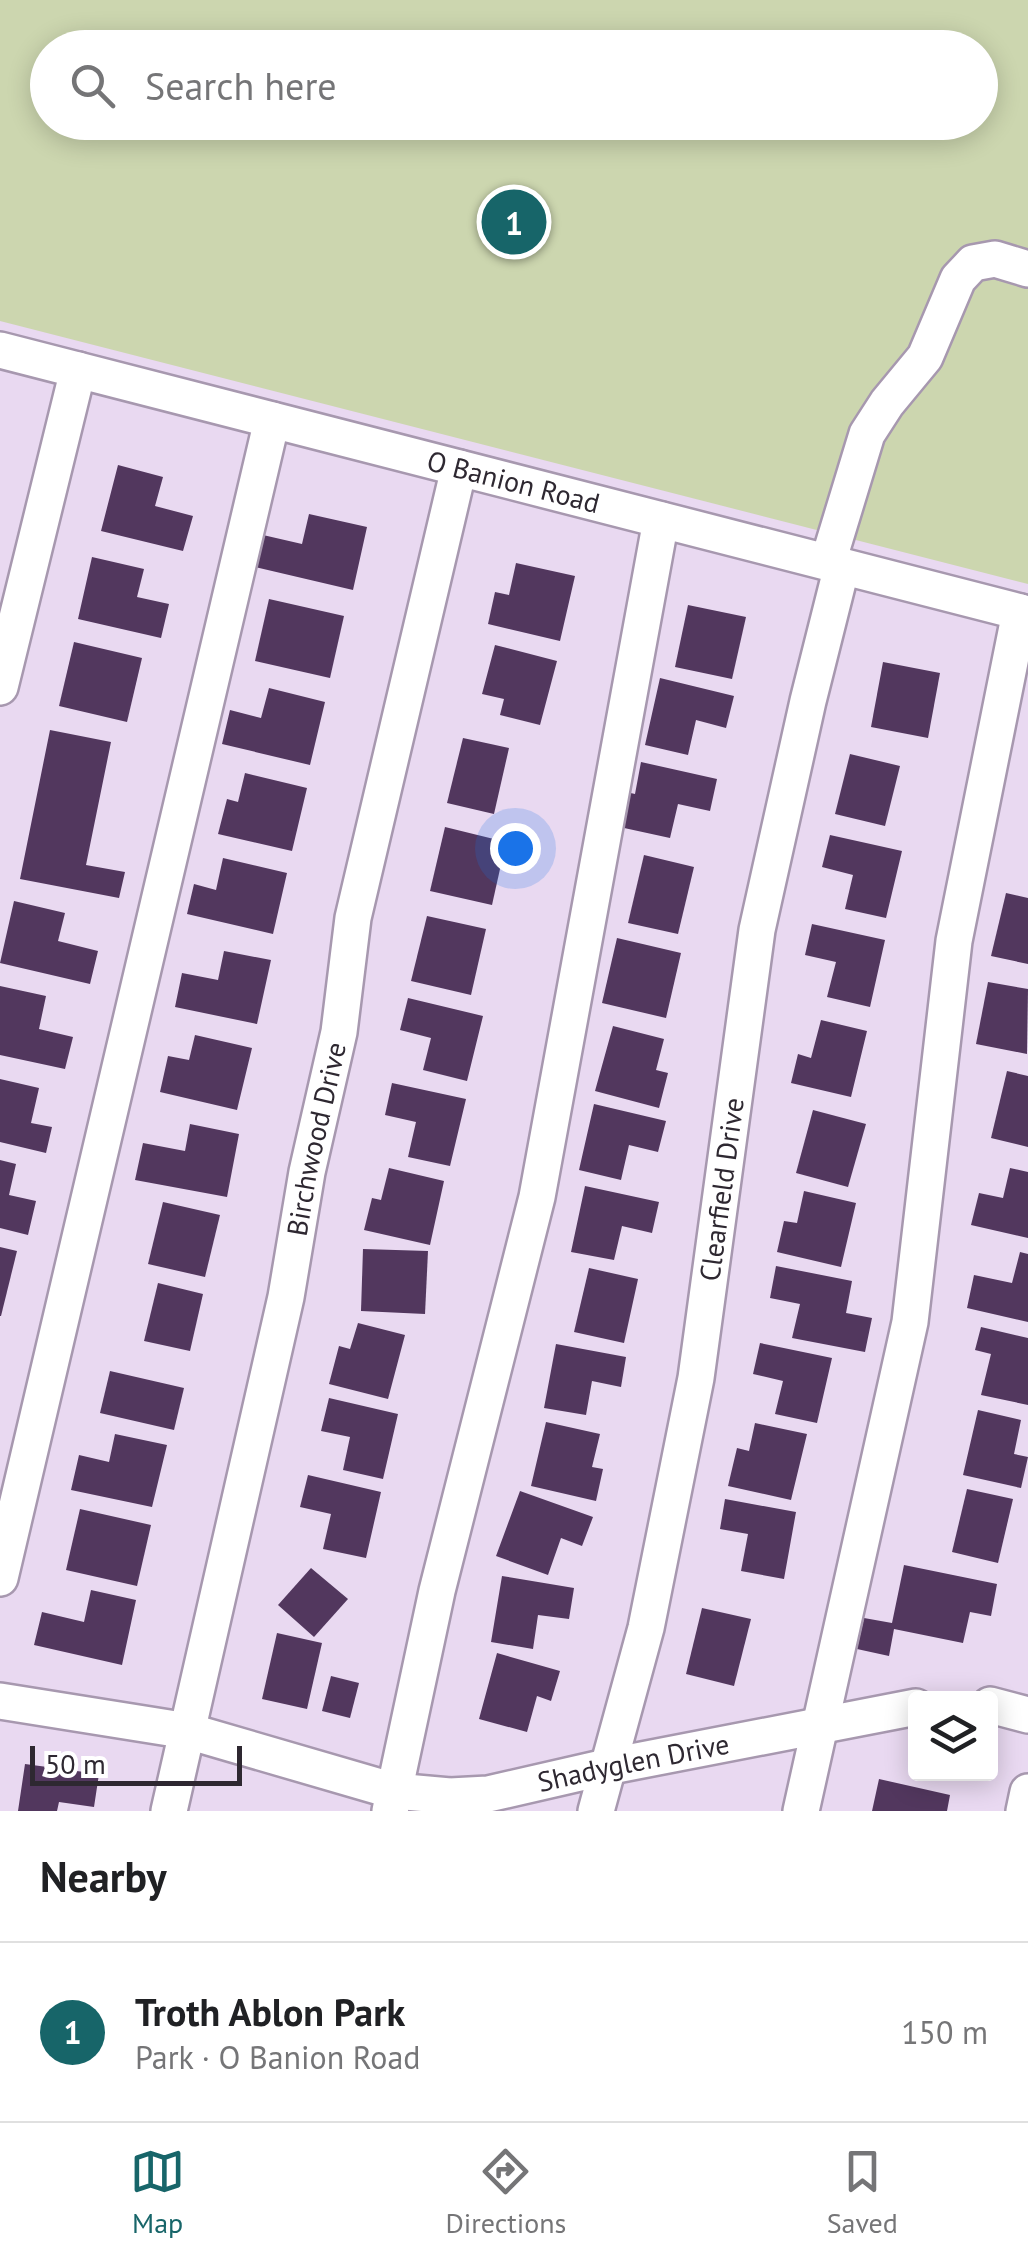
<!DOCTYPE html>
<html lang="en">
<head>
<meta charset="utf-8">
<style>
	:root { --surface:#fff; --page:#f6f6f6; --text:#202124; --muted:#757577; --line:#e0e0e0; --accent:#176569 }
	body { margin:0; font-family:"PT Sans",sans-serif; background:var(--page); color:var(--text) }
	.controls { position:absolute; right:30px; bottom:30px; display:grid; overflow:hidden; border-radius:10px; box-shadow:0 5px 25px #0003 }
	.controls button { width:90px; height:90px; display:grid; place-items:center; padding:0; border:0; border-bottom:2px solid var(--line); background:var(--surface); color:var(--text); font:50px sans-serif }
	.scale { position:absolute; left:30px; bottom:25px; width:212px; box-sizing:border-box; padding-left:10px; border:5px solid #2e2831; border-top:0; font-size:28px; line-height:35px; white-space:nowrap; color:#2e2831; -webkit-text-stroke:8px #fff; paint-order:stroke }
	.you { position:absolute; left:515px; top:848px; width:35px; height:35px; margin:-25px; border:8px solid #fff; border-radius:50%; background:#1a73e8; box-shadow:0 0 0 15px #1a73e833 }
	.badge { display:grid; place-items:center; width:65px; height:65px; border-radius:50%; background:var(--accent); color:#fff; font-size:32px; font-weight:700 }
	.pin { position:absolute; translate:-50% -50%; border:5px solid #fff; box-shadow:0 2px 10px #0006 }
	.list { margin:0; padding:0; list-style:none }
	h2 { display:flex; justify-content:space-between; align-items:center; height:130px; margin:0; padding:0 40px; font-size:42px }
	h2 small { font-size:32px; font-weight:400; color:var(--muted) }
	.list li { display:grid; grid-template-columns:65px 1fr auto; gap:30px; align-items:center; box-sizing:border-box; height:180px; padding:0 40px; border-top:2px solid var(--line) }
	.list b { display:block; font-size:38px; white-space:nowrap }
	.list p { margin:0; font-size:32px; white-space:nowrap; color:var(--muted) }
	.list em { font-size:32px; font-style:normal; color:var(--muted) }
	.icon { flex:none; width:55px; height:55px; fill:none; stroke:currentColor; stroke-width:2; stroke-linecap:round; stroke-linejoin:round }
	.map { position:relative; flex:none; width:1028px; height:1811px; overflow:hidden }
	.search { position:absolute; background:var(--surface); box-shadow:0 5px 25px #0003; left:30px; right:30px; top:30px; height:110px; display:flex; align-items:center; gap:25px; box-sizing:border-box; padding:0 35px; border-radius:55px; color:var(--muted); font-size:38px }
	.sheet { height:310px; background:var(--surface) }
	nav { display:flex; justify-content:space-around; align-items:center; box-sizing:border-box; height:140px; border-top:2px solid var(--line); background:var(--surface); font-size:28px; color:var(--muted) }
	nav a { display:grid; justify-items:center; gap:5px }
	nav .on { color:var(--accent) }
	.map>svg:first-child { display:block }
	.green { fill:#ccd6af; fill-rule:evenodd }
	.building { fill:#52375e }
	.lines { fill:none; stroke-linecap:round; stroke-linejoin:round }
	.minor-casing { stroke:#a798af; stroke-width:40 }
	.minor { stroke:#fff; stroke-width:35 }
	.labels { text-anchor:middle; stroke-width:10; stroke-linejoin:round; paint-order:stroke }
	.street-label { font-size:28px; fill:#2e2831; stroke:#fff }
</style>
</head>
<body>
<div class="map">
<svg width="1028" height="1811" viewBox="0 0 1028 1811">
	<rect width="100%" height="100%" fill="#e9d9f1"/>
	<path class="green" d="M0 0H1028V584L0 321ZM48 48H980V122H48Z"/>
	<g class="building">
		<polygon points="118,465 163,477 155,506 193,516 183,551 101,531"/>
		<polygon points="309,514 367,527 353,590 255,567 263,535 302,544"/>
		<polygon points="92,557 144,569 137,597 169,604 161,638 78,619"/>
		<polygon points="516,563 575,576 560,641 488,624 495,592 509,595"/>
		<polygon points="269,599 344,616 330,678 255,661"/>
		<polygon points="688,605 746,617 732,679 675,667"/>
		<polygon points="74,642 142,658 127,722 59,706"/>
		<polygon points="495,645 557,661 540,725 500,715 504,699 482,694"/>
		<polygon points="883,662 940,673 928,738 871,727"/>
		<polygon points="660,678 734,696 726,728 696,720 688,755 645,745"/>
		<polygon points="269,688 325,702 310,765 222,744 230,710 261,718"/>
		<polygon points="50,730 111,742 86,865 125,872 119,898 20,879"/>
		<polygon points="463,738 509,748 494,814 447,803"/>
		<polygon points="850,754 900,766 885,826 835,814"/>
		<polygon points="641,762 717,779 710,811 678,804 670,838 615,826 622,791 635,794"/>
		<polygon points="245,773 307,788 292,851 218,834 227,799 238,802"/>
		<polygon points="445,827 506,842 492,905 430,891"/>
		<polygon points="830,835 902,851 886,918 845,909 853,875 822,867"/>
		<polygon points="644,855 694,867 678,934 628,923"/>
		<polygon points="223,858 287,873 273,934 187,914 194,884 216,890"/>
		<polygon points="1006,893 1028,898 1028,964 991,956"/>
		<polygon points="14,901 65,913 58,941 98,951 90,984 0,963"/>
		<polygon points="427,916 486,929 471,995 411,981"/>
		<polygon points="812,924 885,940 870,1007 827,997 836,962 805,955"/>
		<polygon points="617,938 681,953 666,1018 602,1003"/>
		<polygon points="224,951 271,960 257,1024 175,1007 182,973 218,980"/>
		<polygon points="988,982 1028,989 1027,1054 976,1044"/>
		<polygon points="0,986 46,996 39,1029 73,1037 65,1069 0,1055"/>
		<polygon points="408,998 483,1016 467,1081 423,1070 431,1038 400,1030"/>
		<polygon points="821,1020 867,1031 851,1097 791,1083 798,1054 811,1058"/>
		<polygon points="613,1026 664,1039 656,1070 668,1073 659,1108 595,1091"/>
		<polygon points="195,1035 252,1048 237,1110 160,1092 168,1056 189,1060"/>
		<polygon points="1007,1071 1028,1076 1028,1147 991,1138"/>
		<polygon points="0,1079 39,1088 31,1123 52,1127 46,1153 0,1142"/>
		<polygon points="392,1083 466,1099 450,1166 408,1157 416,1122 385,1115"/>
		<polygon points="594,1104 666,1121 658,1152 629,1145 621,1180 579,1170"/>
		<polygon points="813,1110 866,1124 848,1187 796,1173"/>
		<polygon points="190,1124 239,1134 227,1197 135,1180 143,1143 185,1151"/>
		<polygon points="0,1160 16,1164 9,1195 36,1201 28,1235 0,1228"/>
		<polygon points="389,1168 444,1181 430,1245 364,1230 372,1198 381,1200"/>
		<polygon points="1010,1168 1028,1172 1028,1238 971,1225 979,1193 1003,1198"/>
		<polygon points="585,1186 659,1202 652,1233 622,1226 614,1260 571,1252"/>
		<polygon points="804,1191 856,1203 841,1267 777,1252 784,1221 797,1223"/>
		<polygon points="163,1202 220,1215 205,1277 148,1264"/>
		<polygon points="0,1247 17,1251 1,1316 0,1316"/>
		<polygon points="363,1249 428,1251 425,1314 361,1311"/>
		<polygon points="1020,1252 1028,1254 1028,1322 967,1308 974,1275 1012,1283"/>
		<polygon points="776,1266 852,1281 846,1313 872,1318 865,1352 792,1338 800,1304 770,1298"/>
		<polygon points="589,1268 638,1279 624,1343 574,1332"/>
		<polygon points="158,1283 203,1294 190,1351 144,1341"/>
		<polygon points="358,1323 405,1335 388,1399 329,1384 339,1346 350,1349"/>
		<polygon points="981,1327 1028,1338 1028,1405 981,1395 991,1354 975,1350"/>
		<polygon points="760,1343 832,1358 817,1423 775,1414 783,1381 753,1374"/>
		<polygon points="556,1344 626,1357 621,1387 592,1381 586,1415 544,1408"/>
		<polygon points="110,1371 184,1388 174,1430 100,1413"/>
		<polygon points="329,1398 398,1414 383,1479 343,1470 350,1437 321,1431"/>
		<polygon points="978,1410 1021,1420 1014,1454 1028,1457 1021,1488 963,1475"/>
		<polygon points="546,1422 600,1434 592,1467 603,1469 596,1501 531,1486"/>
		<polygon points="755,1423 807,1434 791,1500 728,1486 737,1448 749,1451"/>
		<polygon points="115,1434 167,1445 152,1507 71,1490 79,1455 109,1462"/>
		<polygon points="308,1475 381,1492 366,1558 323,1549 331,1514 300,1507"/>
		<polygon points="967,1489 1013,1499 998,1563 952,1552"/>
		<polygon points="520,1491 593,1517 582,1546 561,1538 548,1575 496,1556"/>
		<polygon points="725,1499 796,1512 784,1579 741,1571 748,1534 720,1529"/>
		<polygon points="80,1509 151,1525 137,1586 66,1570"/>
		<polygon points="904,1565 997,1584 991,1616 970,1612 963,1643 894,1629 889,1656 857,1649 864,1618 892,1623"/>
		<polygon points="311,1568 348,1599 314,1637 278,1605"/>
		<polygon points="502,1576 574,1588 569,1619 538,1615 533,1649 491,1642"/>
		<polygon points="91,1590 136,1600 122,1665 34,1645 42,1612 84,1622"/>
		<polygon points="702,1608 751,1619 734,1686 686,1674"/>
		<polygon points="277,1633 322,1643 307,1709 262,1699"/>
		<polygon points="497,1653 560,1671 551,1701 537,1696 527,1732 479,1719"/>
		<polygon points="331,1676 359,1683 350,1718 322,1711"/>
		<polygon points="25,1764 99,1774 94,1807 59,1802 57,1811 18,1811"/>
		<polygon points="879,1779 950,1795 947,1811 872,1811"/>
	</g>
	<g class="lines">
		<g class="minor-casing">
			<g id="minor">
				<path id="s1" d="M0 350 1028 614"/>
				<polyline points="828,562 867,434 887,403 925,357 958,279 973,263 995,259 1028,269"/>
				<polyline points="0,687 78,370"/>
				<polyline points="0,1578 272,420"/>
				<path id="s2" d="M0 1701 188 1731 394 1791 450 1796 488 1794 606 1767 916 1707"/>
				<polyline points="990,1705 1028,1715"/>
				<path id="s3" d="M169 1811 286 1297 307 1172 339 1032 353 918 459 468"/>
				<polyline points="390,1811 437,1591 537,1197 661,520"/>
				<path id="s4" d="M596 1811 646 1628 696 1378 757 930 808 701 842 566"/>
				<polyline points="801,1811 910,1322 954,941 1020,612"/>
				<polyline points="1024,1811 1028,1792"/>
			</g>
		</g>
		<use href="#minor" class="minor"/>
	</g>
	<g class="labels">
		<g class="street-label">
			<text dy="10" stroke="none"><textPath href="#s1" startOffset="530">O Banion Road</textPath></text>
			<text dy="10" stroke="none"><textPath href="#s3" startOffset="688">Birchwood Drive</textPath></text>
			<text dy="10" stroke="none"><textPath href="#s4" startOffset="635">Clearfield Drive</textPath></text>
			<text dy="10" stroke="none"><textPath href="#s2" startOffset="648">Shadyglen Drive</textPath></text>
		</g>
	</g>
</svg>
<div class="controls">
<button><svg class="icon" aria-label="layers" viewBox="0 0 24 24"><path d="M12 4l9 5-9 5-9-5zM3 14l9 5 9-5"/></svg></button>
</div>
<div class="scale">50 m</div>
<div class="you"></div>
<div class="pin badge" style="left:514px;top:222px">1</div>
<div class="search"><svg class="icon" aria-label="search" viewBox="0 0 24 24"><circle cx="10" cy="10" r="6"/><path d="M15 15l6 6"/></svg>Search here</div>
</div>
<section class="sheet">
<h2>Nearby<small></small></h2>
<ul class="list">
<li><span class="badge">1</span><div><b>Troth Ablon Park</b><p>Park · O Banion Road</p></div><em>150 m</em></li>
</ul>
</section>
<nav>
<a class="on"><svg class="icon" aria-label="map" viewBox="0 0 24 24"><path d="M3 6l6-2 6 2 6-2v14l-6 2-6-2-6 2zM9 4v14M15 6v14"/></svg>Map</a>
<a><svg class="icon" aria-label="directions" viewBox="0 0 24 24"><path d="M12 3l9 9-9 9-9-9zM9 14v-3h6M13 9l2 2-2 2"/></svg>Directions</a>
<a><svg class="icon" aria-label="saved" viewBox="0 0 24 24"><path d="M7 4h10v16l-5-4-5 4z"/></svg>Saved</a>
</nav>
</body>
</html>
